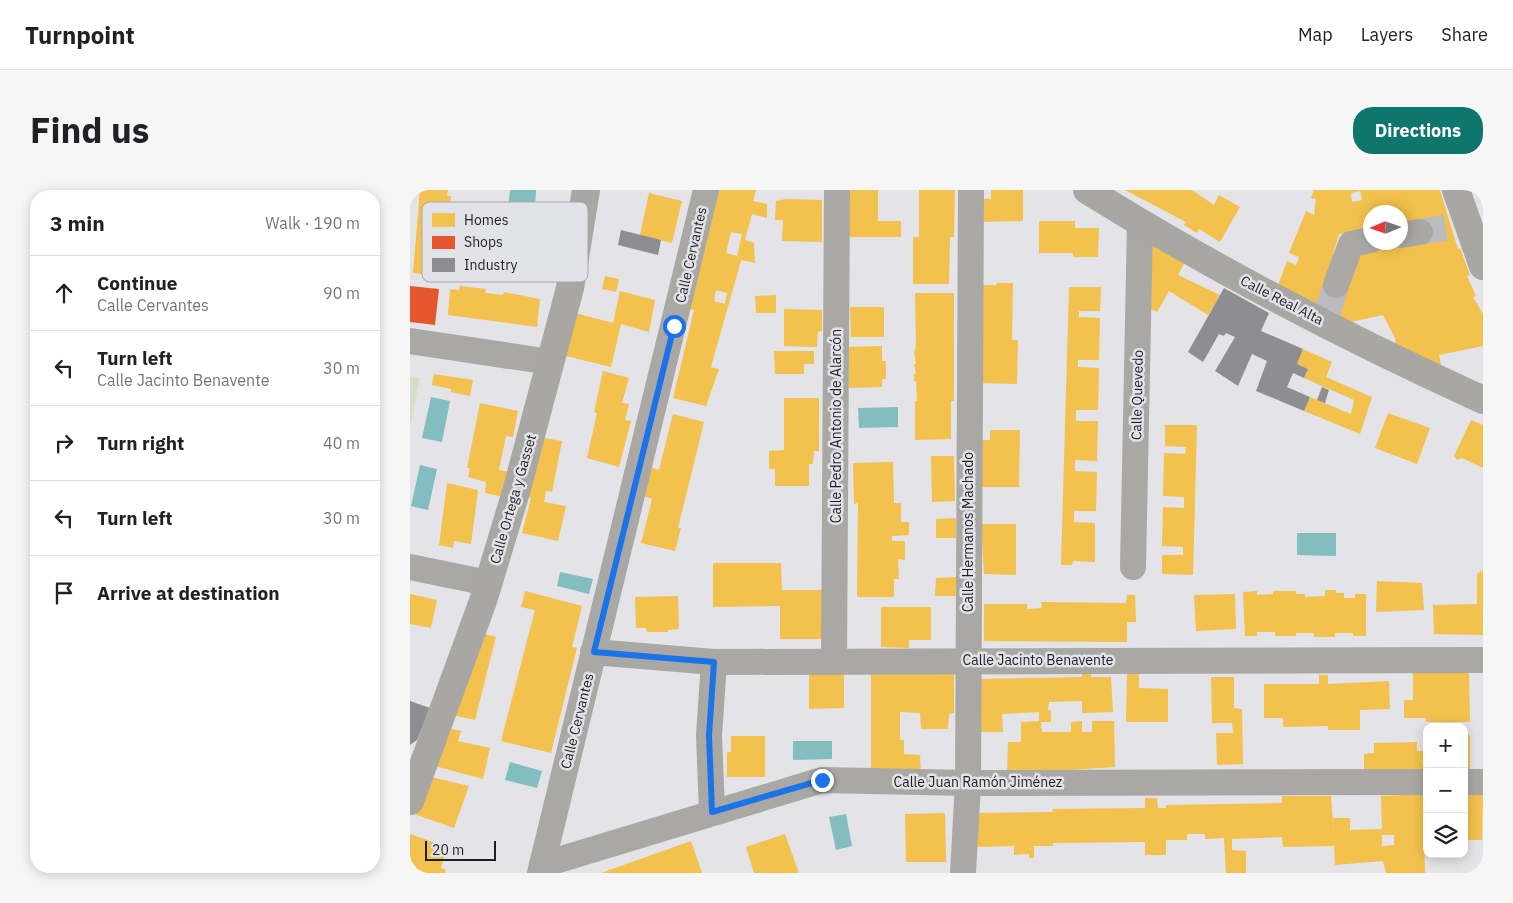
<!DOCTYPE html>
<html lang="en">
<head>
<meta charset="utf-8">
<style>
	:root { --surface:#fff; --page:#f6f6f6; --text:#202124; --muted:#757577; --line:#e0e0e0; --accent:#0f766e }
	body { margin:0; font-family:"IBM Plex Sans",sans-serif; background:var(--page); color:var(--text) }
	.controls { position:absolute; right:15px; bottom:15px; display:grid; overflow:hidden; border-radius:10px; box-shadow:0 2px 12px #0003 }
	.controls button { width:45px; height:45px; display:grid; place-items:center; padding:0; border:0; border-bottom:1px solid var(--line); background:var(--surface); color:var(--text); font:25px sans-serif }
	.compass { position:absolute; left:953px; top:15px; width:45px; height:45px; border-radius:50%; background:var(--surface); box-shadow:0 2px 12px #0003; rotate:268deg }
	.scale { position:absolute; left:15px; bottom:12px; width:71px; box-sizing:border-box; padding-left:5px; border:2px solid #1f1f22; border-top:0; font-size:14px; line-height:18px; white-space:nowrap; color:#1f1f22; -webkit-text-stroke:4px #e2e2e9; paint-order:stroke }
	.stop { position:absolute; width:15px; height:15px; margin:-11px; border:4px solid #1a73e8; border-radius:50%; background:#fff }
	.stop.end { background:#1a73e8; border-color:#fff; box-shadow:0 1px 5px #0008 }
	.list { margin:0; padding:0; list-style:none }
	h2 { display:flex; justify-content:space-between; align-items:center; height:65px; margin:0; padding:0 20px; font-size:21px }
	h2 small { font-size:16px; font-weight:400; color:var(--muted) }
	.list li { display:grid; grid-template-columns:32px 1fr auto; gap:15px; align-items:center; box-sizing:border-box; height:75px; padding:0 20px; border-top:1px solid var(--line) }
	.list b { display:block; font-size:19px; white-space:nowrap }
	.list p { margin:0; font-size:16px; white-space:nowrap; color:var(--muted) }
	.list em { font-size:16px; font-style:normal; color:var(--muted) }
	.icon { flex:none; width:28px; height:28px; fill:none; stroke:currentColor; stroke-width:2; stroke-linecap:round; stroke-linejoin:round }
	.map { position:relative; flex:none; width:1073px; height:683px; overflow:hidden; border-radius:20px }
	header { display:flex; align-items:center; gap:30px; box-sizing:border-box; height:70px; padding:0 25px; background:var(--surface); border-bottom:1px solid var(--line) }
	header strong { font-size:24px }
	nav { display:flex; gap:28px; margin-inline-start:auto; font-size:18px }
	.intro { display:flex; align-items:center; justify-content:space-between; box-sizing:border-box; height:120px; padding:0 30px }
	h1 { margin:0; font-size:35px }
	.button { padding:12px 22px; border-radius:20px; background:var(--accent); color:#fff; font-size:18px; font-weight:700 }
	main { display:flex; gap:30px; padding:0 30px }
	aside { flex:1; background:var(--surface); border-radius:20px; box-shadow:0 2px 12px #0003 }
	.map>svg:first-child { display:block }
	.green { fill:#d7dfcc }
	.water { fill:#82bec0 }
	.homes { fill:#f2c14e; fill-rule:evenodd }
	.shops { fill:#e4572e }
	.industry { fill:#8d8d92 }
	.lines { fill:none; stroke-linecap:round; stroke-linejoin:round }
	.street-tunnel { stroke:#bcbcc0; stroke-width:26; stroke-dasharray:26 13; stroke-linecap:butt }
	.street { stroke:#a9a8a4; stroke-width:26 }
	.secondary { stroke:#a8a7a4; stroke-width:28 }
	.route { stroke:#1a73e8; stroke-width:6 }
	.labels { text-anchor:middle; stroke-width:5; stroke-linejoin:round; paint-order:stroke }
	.street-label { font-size:14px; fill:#1f1f22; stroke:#e2e2e9 }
	.key { fill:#e2e2e9; stroke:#a8a8ad; stroke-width:1 }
	.key-label { font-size:14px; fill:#1f1f22 }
</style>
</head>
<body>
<header>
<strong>Turnpoint</strong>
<nav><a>Map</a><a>Layers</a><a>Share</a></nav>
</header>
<div class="intro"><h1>Find us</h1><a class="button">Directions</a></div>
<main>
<aside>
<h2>3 min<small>Walk · 190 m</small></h2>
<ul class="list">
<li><svg class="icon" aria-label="ahead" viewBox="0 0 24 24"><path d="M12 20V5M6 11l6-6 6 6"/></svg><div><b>Continue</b><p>Calle Cervantes</p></div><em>90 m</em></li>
<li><svg class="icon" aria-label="left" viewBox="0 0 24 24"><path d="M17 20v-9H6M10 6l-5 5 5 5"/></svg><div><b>Turn left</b><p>Calle Jacinto Benavente</p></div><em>30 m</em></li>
<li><svg class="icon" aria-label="right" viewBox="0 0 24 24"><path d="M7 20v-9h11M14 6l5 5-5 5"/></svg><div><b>Turn right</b></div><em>40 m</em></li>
<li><svg class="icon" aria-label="left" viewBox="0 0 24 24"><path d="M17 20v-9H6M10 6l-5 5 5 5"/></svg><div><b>Turn left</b></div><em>30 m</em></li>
<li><svg class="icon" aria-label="arrive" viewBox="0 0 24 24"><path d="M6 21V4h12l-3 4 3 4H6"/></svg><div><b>Arrive at destination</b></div></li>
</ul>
</aside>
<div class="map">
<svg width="1073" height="683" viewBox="0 0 1073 683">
	<rect width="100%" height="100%" fill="#e3e3e8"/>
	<polygon class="green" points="0,186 10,188 0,237"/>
	<g class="water">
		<polygon points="100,0 126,0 125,20 98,18"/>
		<polygon points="21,207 40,211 32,252 12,248"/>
		<polygon points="488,217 488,237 449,238 448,218"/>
		<polygon points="10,275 27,279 18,320 1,316"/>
		<polygon points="887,343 926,343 926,366 887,365"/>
		<polygon points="150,382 183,389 179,404 147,396"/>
		<polygon points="383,551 422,551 422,569 383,570"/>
		<polygon points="100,572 132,581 127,598 95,590"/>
		<polygon points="436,624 442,656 426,660 419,627"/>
	</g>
	<g class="homes">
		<polygon points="10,0 38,0 37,6 41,6 38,34 34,33 34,42 33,50 37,51 34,78 30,77 30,86 3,83"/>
		<path d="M307 0H346L343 11 357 14V28L342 24 335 50 344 53 345 73 332 70 330 74 301 177 309 179 296 216 263 208 284 120 277 118ZM321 42 332 44 327 66 316 63ZM306 100 317 103 315 114 304 111Z"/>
		<polygon points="437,0 468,0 468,31 491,31 491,47 437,47"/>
		<polygon points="509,0 545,0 544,47 540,47 539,94 503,94 503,47 509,47"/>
		<polygon points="581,0 613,0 613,31 571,32 571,9 581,9"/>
		<polygon points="715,0 782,0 804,15 809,5 830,17 810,52 789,39 787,43 774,35 776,32"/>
		<path d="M904 0H1030L1048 59 1050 58 1060 85 1057 86 1066 106 1063 107 1073 124V156L1029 165 1033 184 986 158 985 148 973 125 936 133 867 98 877 71 886 75 889 67 879 63 896 21 904 25 906 9 901 8ZM950 1 952 10 942 12 941 3ZM961 22H991V36L1012 52 947 64H923L929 44 961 41Z"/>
		<polygon points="239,3 272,11 262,53 230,45"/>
		<polygon points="376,9 412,10 412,52 372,51 373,30 365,30 366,11"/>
		<polygon points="629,31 665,31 665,38 689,38 688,67 663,67 663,63 629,63"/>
		<polygon points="741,54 775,72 768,85 810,105 798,125 759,101 747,122 737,117"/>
		<polygon points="195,86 209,89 206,102 192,99"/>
		<polygon points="587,93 603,93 602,150 608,150 607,194 570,193 571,95 586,95"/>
		<polygon points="50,96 76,99 75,103 93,105 94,102 130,109 127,137 38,125 40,99 49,100"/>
		<polygon points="659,97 691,97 691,99 690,121 669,121 669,127 690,128 689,170 668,170 668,177 689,178 688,220 666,220 666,231 688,231 687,271 665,270 665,281 687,282 686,321 664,321 664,332 685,333 685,372 663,371 662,375 651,375"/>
		<polygon points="210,101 245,110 239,142 211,134 201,177 152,165 165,123 203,133"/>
		<polygon points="505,103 544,103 544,211 541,211 541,249 505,250 505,211 507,211 506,191 504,191 504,184 506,184 504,174 506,174 504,162 506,157"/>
		<polygon points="366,105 366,123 346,123 345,106"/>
		<polygon points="440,117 474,117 474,147 441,147"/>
		<polygon points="374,119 412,120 412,141 408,142 407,157 374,156"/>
		<polygon points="472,156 472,171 476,171 476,189 472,189 472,197 439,198 439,157"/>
		<polygon points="893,159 922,172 916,187 962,207 950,244 894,221 900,207 941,224 944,210 894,188 898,179 887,174"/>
		<polygon points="364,161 404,161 404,174 394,174 394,184 365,184"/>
		<polygon points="193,181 219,188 212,213 219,214 215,230 221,231 209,277 177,268 187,223 184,222"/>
		<polygon points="24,184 63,190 60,206 41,202 41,199 22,195"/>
		<polygon points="374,208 409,208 409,261 404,261 403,274 399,274 399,296 365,296 365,279 359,279 359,261 374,260"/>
		<polygon points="70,213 108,221 103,247 96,246 89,280 100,282 94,307 75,303 76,292 58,287 60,278 57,278"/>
		<polygon points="978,223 1020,238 1007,274 965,258"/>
		<polygon points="263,224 294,232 268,338 271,338 265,361 231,353 242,309 233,306 240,277 249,280"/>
		<polygon points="1061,230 1073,235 1073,278 1052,268 1047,270 1044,266"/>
		<polygon points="755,235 787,235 783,385 752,384 752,365 773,365 773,357 752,356 753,317 774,318 774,307 753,306 754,263 775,264 776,257 755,256"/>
		<polygon points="580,240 610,240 609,297 571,297 571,250 580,250"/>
		<polygon points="128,247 152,251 142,302 136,301 134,312 156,316 148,351 112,343 121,308 114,306"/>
		<polygon points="521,266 544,266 545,311 522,312"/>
		<polygon points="483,272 484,313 491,313 491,332 499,332 499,345 482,346 482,351 495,351 495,370 488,369 489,389 484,389 484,407 447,407 448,313 444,314 443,273"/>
		<polygon points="37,293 68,300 61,354 44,351 43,358 29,355"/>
		<polygon points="546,328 546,348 526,348 526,329"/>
		<polygon points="571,334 606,334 606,385 574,384"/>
		<polygon points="303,373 371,373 372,400 414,400 414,449 370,449 370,416 303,417"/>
		<polygon points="1073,380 1073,445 1024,444 1023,415 1067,414 1067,384"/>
		<polygon points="546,387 546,406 525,406 526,388"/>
		<polygon points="967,391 1012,393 1014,420 966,422"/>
		<polygon points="915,400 926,400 926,403 934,403 934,408 945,408 945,404 956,404 956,446 943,446 943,443 925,443 925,447 904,447 904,443 886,443 886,446 865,446 865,442 847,442 847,446 835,446 833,402 847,401 847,405 863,404 863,401 886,401 886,404 895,404 895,407 915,406"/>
		<polygon points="115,401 172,416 162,457 167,458 141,563 91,551 125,420 111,417"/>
		<polygon points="0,404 27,410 21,438 0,434"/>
		<polygon points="825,404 826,439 786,441 784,405"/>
		<polygon points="717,405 725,405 726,432 717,432 717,452 574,451 574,414 617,414 617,419 632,418 631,412 716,413"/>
		<polygon points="268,406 269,439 258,440 258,442 237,442 236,438 226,438 225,407"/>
		<polygon points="471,417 521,417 521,450 499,450 499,458 471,457"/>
		<polygon points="71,443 86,447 65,530 42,525"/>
		<polygon points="1003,477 1059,479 1060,532 1016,532 1016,528 994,528 994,510 1003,510"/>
		<polygon points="461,482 544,482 544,523 539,524 538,539 511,539 510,523 490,522 490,550 494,550 494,564 510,565 511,583 461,584"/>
		<polygon points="672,482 681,482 681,487 701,487 703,522 672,523 672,511 639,512 638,520 641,520 641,532 631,532 632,542 661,542 661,532 672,531 672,542 682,542 682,531 704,531 705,577 597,584 598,552 611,552 611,532 629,531 629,522 592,524 593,542 569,542 568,489 672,487"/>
		<polygon points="717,482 729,482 729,498 758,499 758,532 716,532"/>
		<polygon points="434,483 434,518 399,519 399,484"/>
		<polygon points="909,485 918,485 918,494 979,491 980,519 950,520 950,540 918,540 918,536 873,537 873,528 854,528 854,494 909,494"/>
		<polygon points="801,487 824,487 824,518 832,519 833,574 807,575 806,543 823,543 822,533 802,533"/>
		<polygon points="38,538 51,541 48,551 80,558 73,589 25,576"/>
		<rect x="1054" y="545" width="6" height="36"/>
		<polygon points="321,546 355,546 355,587 317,587 317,562 321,562"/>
		<polygon points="1007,552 1007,561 1017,561 1017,581 954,581 954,564 964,563 964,553"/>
		<polygon points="17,586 59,596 44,638 4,624"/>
		<path d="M1017 604V638H1014L1015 683H976L973 671 925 675 924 656 873 657 872 647 822 649V660L836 661V683H816L814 648 795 649V644H777V650H756V665H735V652L643 653V656H624V668H619V664L604 665V656L567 657V623L642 622 643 619 735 618V608H747L748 618H756V615L872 613V606H921L924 646 923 628H940V640L972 639 971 606ZM972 645H984V655L972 656Z"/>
		<polygon points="1056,604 1073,605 1072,650 1054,650"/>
		<polygon points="535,623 536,672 496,672 495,624"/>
		<polygon points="0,644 37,657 31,678 36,680 35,683 0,683"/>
		<polygon points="375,644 389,683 344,683 336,657"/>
		<polygon points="281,651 292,683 191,683"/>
	</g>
	<polygon class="shops" points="0,96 29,99 25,135 0,132"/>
	<g class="industry">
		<polygon points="211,40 251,50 248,65 208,55"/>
		<polygon points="814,98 859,123 851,141 893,159 887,174 898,179 894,188 883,183 877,197 900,207 894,221 846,201 857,171 842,164 828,196 805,181 825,147 816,143 814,146 809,144 793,172 778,162"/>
		<polygon points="912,197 919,200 915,213 907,210"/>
		<polygon points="0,511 20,518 7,550 0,555"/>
	</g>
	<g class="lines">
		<g class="street-tunnel">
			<polyline points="1010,42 1040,37"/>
			<polyline points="917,123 926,95"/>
		</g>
		<g class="street">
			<polyline points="991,45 1010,42"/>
			<polyline points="926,95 941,54 961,50"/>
			<polyline points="0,151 140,172"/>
			<polyline points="0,377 78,393"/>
			<polyline points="723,377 730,33"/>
			<polyline points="183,462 304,472 1073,470"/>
			<polyline points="424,471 427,0"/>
			<polyline points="1054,592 1073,592"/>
			<polyline points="302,622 299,545 304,472"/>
			<polyline points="132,675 412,590 558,593 1017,592"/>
			<polyline points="130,683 296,0"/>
			<polyline points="553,683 558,593 561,0"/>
		</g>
		<g class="secondary">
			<path d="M677 0C804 79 937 148 1073 210"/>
			<polyline points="1046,0 1073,76"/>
			<polyline points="0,611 73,411 106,302 160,98 176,0"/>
		</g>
	</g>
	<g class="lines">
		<polyline class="route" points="264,136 184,462 304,472 299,545 302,622 412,590"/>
	</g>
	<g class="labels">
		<g class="street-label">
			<text transform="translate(281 65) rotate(-77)" y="5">Calle Cervantes</text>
			<text transform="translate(872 110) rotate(27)" y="5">Calle Real Alta</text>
			<text transform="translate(727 205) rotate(-89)" y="5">Calle Quevedo</text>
			<text transform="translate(426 236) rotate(-90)" y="5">Calle Pedro Antonio de Alarcón</text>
			<text transform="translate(103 309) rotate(-74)" y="5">Calle Ortega y Gasset</text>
			<text transform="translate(558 342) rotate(-90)" y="5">Calle Hermanos Machado</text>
			<text x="628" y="475">Calle Jacinto Benavente</text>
			<text transform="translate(167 531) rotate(-76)" y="5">Calle Cervantes</text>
			<text x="568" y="597">Calle Juan Ramón Jiménez</text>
		</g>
	</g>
	<rect x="12" y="12" width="166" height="80" rx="8" class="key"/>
	<rect x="22" y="23" width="23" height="14" fill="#f2c14e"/>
	<rect x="22" y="46" width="23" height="13" fill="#e4572e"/>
	<rect x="22" y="68" width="23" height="14" fill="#8d8d92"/>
	<g class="key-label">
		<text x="54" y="35">Homes</text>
		<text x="54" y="57">Shops</text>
		<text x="54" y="80">Industry</text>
	</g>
</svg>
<div class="controls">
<button>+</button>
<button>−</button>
<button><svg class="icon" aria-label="layers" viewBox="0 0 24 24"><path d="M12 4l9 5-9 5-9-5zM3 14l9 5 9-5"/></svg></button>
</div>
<svg class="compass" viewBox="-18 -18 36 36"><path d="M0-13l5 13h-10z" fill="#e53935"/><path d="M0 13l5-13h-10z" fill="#757577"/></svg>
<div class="scale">20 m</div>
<div class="stop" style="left:264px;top:136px"></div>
<div class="stop end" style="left:412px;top:590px"></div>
</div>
</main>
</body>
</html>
